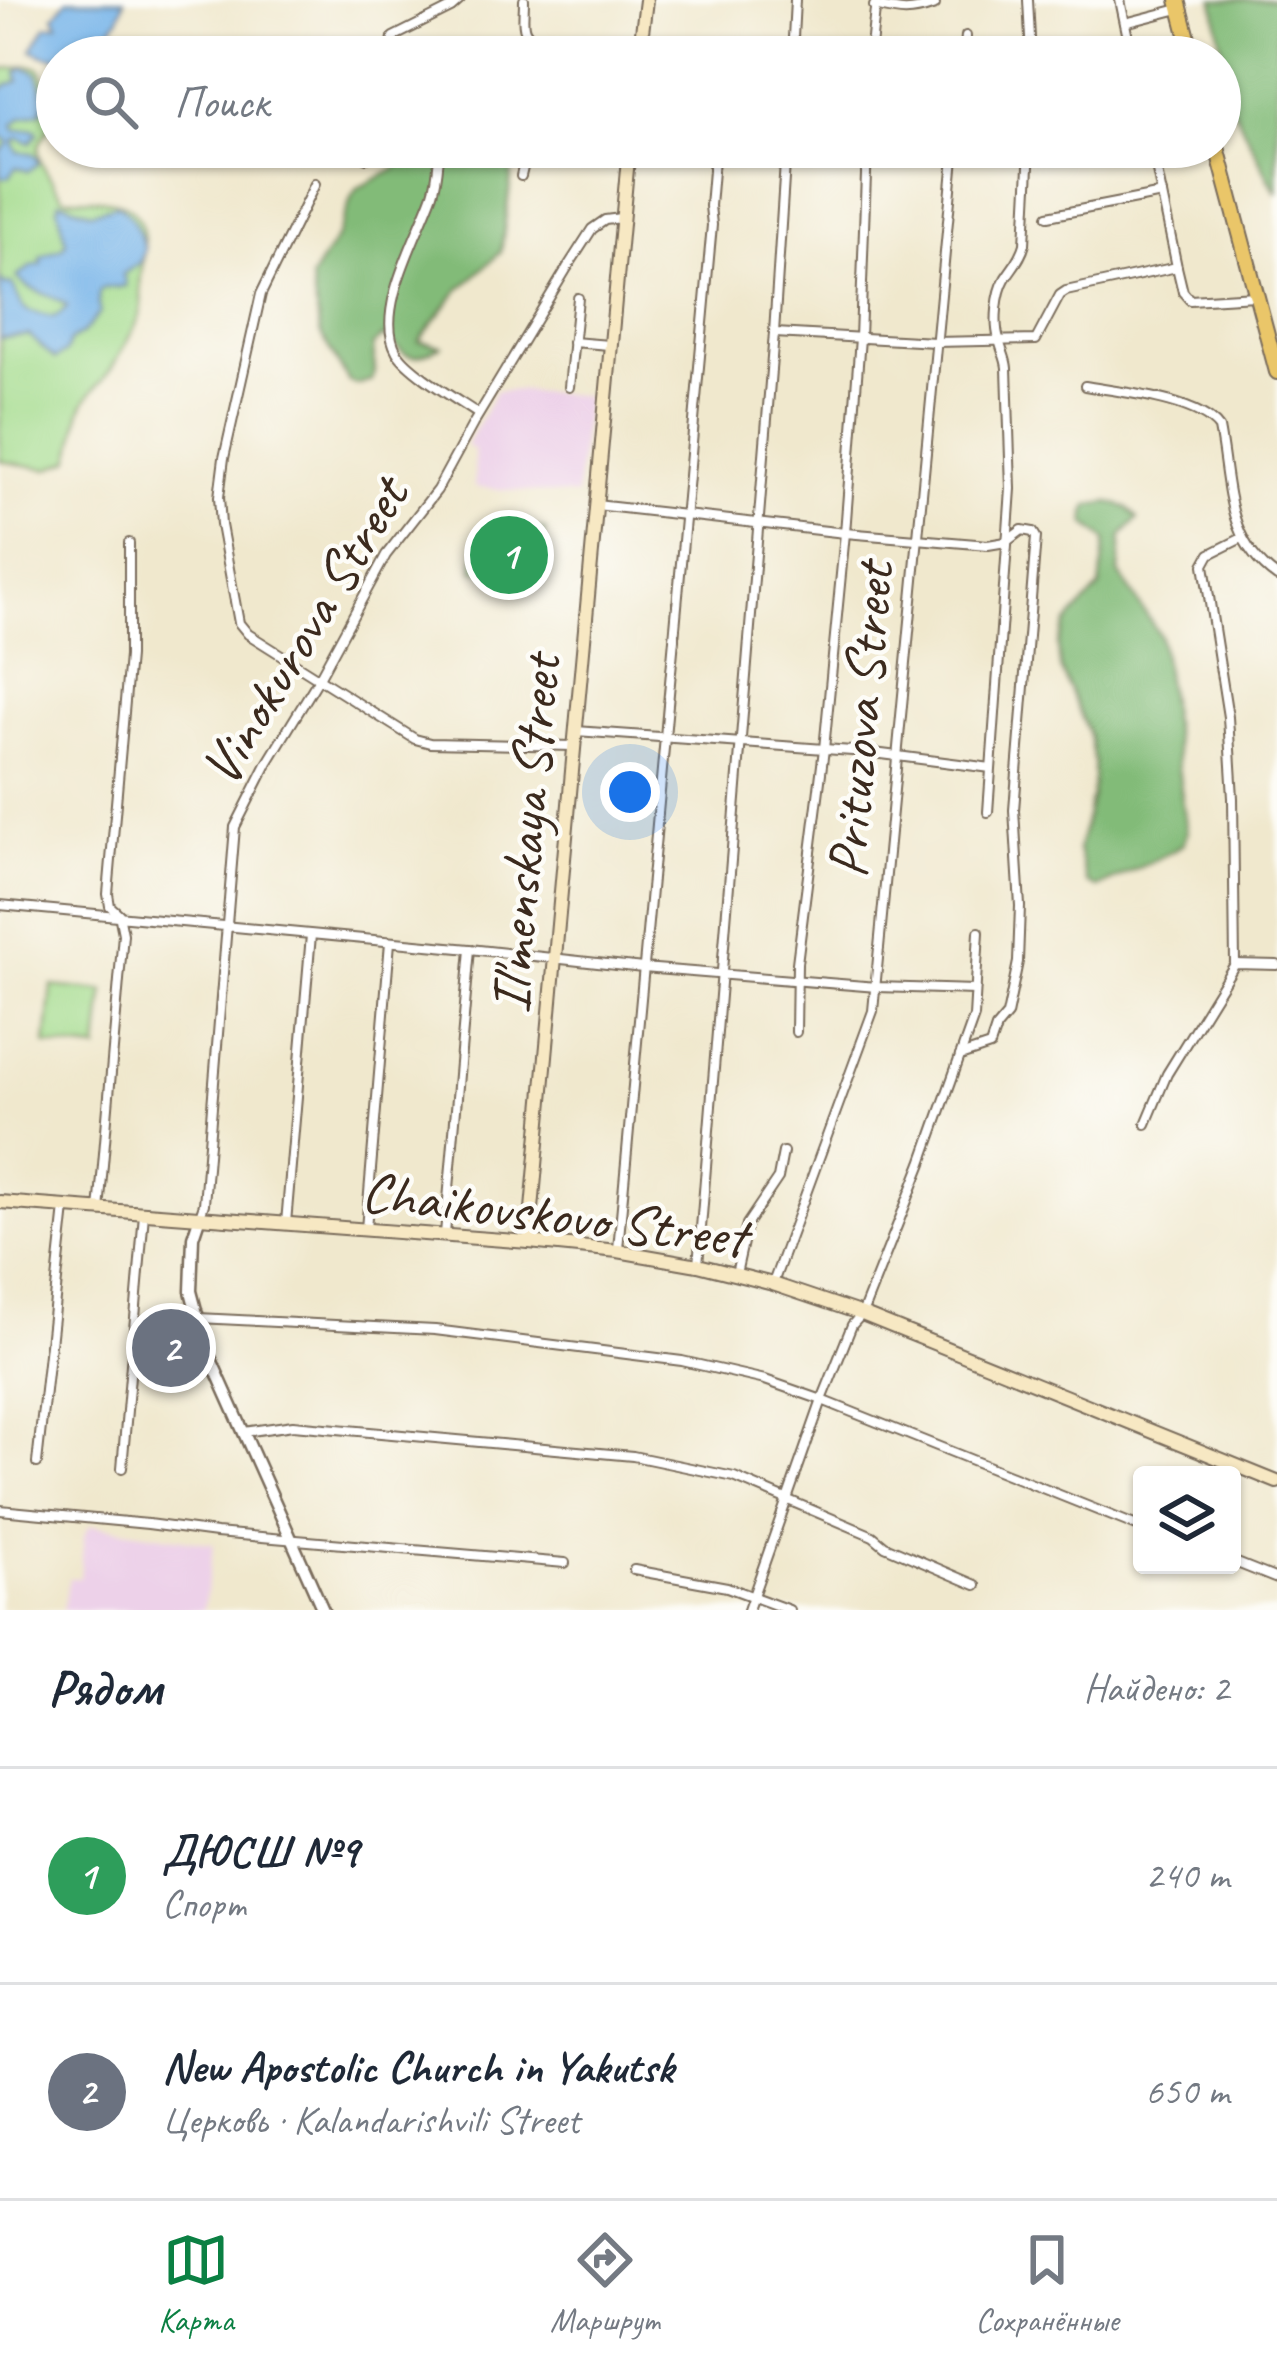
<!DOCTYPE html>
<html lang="ru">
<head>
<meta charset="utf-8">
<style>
	:root { --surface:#fff; --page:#f2f2f3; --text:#1f2937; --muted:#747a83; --line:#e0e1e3; --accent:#0b8043 }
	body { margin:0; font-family:Caveat,sans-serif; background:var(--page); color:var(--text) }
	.controls { position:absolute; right:36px; bottom:36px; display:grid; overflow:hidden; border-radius:12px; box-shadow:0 3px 9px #0004 }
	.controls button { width:108px; height:108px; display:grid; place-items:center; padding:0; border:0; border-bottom:3px solid var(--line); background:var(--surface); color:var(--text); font:60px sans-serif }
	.you { position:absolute; left:630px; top:792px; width:42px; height:42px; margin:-30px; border:9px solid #fff; border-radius:50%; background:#1a73e8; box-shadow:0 0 0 18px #1a73e833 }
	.badge { display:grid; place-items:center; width:78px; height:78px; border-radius:50%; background:var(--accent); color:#fff; font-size:39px; font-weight:700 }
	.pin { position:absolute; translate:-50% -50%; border:6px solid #fff; box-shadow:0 3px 12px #0006 }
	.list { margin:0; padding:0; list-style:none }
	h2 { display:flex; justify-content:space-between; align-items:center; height:156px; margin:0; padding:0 48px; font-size:51px }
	h2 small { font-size:39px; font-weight:400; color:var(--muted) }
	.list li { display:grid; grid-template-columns:78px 1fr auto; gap:36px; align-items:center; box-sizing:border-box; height:216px; padding:0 48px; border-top:3px solid var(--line) }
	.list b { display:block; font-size:45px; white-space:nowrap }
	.list p { margin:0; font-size:39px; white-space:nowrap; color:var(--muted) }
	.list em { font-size:39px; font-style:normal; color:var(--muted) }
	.icon { flex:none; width:66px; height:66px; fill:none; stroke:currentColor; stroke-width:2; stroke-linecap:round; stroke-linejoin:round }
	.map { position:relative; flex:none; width:1277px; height:1610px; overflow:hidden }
	.search { position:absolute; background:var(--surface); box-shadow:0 3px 9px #0004; left:36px; right:36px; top:36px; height:132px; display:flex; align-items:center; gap:30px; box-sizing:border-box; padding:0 42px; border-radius:66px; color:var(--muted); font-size:45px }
	.sheet { height:588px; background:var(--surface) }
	nav { display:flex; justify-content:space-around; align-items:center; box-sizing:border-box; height:168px; border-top:3px solid var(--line); background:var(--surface); font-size:33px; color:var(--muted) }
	nav a { display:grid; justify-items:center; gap:6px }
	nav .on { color:var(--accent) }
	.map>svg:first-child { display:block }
	.built { fill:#edd1e9 }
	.green { fill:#a3db8c; stroke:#6f8255; stroke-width:3 }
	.forest { fill:#82bb78; stroke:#5e724b; stroke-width:3 }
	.water { fill:#76b4e9; stroke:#586f84; stroke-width:3 }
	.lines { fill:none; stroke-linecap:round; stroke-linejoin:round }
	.minor-casing { stroke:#7a6c5b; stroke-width:12 }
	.tertiary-casing { stroke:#7a6c5b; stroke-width:15 }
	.secondary-casing { stroke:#7a6c5b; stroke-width:16 }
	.primary-casing { stroke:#7a6c5b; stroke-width:18 }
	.minor { stroke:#fff; stroke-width:8 }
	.tertiary { stroke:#fff; stroke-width:10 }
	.secondary { stroke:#f7e8c3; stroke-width:12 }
	.primary { stroke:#eac669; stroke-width:14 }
	.labels { text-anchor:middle; stroke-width:9; stroke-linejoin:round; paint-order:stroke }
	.street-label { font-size:57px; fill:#3b2a1e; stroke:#fdfcf7 }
</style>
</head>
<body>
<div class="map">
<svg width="1277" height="1610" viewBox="0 0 1277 1610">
	<rect width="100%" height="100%" fill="#fdfcf7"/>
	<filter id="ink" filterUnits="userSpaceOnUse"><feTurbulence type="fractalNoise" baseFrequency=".00833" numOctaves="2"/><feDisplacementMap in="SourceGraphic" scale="24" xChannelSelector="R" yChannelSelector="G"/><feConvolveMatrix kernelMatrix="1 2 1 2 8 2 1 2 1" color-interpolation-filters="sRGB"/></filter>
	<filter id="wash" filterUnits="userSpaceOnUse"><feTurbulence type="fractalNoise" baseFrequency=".004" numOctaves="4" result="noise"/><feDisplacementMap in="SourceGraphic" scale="48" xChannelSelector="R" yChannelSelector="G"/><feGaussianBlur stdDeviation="2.7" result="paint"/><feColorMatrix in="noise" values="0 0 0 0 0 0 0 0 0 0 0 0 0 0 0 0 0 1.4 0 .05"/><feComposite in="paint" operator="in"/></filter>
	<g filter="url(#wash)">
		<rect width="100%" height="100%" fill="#f0e8cd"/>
		<g class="built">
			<polygon points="519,390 586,396 576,496 475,487 474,450 466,446 496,391"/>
			<polygon points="91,1525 214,1544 203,1610 63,1610 69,1578 80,1578 84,1535"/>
		</g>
		<g class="green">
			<path d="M28 65 40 68C47 79 54 115 49 127 45 137 37 141 39 154 42 169 56 186 65 198 129 197 153 205 141 275 138 291 146 305 138 321 130 336 120 354 111 369 103 382 89 391 83 406 75 423 78 442 70 460L48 469 0 461V70Z"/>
			<polygon points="530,529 545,530 542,566 545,568 543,584 523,583 523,576 474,571 478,538 528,542"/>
			<polygon points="52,986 104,991 98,1050 46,1045"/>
		</g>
		<g class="forest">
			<polygon points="1214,0 1277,0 1277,194 1231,104"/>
			<path d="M407 147H524L512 171 501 252 457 292 419 341 441 346C410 362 408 360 385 335L373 345 375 372 372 380 357 385 349 382 320 333 311 278 337 237 352 196 358 188 396 169Z"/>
			<polygon points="1110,502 1128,508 1138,519 1122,536 1119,573 1160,636 1187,833 1183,844 1173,851 1097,888 1087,883 1078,850 1092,795 1094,762 1089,735 1060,668 1058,645 1067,623 1100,587 1106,540 1086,524 1086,513 1089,505"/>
		</g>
		<g class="water">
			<path d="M67 0H124L119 17 106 36 121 44C87 47 64 68 32 50L46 26 58 24 54 16Z"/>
			<polygon points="24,67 37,73 46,100 41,112 22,117 13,124 15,130 34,129 38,133 30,143 19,138 13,142 18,152 32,153 38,158 38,164 28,171 16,167 9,177 3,178 0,175 0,153 8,144 6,139 0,136 0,92 7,85 19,81 17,72"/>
			<path d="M60 201 91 212 117 205C133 214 139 233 145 249L140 263 123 274 126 286C104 291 94 279 100 313L83 333 70 341 66 352 55 359 29 335 0 338V280L6 285 12 284C27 312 17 310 53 317L59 315 67 306C52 292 33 296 17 277L32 266 41 264V257L62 248 66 242 58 208Z"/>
		</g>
	</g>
	<g filter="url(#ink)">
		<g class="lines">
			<g class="minor-casing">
				<g id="minor">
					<path d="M524 0C524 26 518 30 541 45L543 57"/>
					<polyline points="1028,0 1031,57"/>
					<polyline points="1120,0 1132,57"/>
					<path d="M874 6C901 12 909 14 935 5"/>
					<polyline points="1125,23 1179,9"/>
					<polyline points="390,57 393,37 451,8 460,0"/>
					<polyline points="792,57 795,0"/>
					<polyline points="870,57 876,0"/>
					<polyline points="964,57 966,36"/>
					<polyline points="1094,57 1131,51"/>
					<path d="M440 147C438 163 438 178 433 193 419 234 373 312 397 352 408 371 459 401 478 414"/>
					<polyline points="367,158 369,147"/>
					<polyline points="521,176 528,147"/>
					<polyline points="315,184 261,294 224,458 219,497 221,525 239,623 248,634 415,739 430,743 573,746"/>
					<polyline points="1048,216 1162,194"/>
					<polyline points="1177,267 1183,292 1190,300 1255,296"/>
					<polyline points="775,333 935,342 1036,340 1060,295 1066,291 1177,267 1152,147"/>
					<polyline points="573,342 609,345"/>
					<path d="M1085 386C1120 392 1198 399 1219 428 1230 484 1225 540 1277 577"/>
					<polyline points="569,387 578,298"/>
					<polyline points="596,505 845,533 988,545 1006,542 1022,530 1033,532 1036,537 1014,810 1020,906 1018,962 1007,1015 996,1028 990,1046 960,1056"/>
					<polyline points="576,731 866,752 991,768"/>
					<path d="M988 812 1011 489 1007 368C1006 357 1001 350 999 339 994 323 997 293 1005 279 1013 266 1021 259 1025 244L1030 147"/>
					<polyline points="0,905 470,949 643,968 877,987 975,990"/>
					<polyline points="1235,964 1233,798 1228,717 1204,565 1210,554 1242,538"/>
					<polyline points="796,1032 797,963 824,749 845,533 860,338 867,147"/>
					<polyline points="1146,1124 1167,1074 1235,964 1277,965"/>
					<polyline points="99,1211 123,934 119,914 110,906 108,894 129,656 129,543"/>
					<polyline points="200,1216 204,1204 235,827 268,762 318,680 386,555 437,490 473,424 567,268 592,229 605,220 621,218"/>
					<polyline points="286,1223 311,935"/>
					<polyline points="366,1229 390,942"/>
					<polyline points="445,1234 470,949"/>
					<polyline points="618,1249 712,225 710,206 715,147"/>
					<polyline points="698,1265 774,333 786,147"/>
					<polyline points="736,1274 747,1224 778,1178 783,1152"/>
					<polyline points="773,1283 873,1011 955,147"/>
					<polyline points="198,1318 435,1330 682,1361 765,1380 822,1400 1142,1528"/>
					<polyline points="244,1432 293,1425 633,1456 734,1477 873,1536 885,1546 976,1585"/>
					<polyline points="37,1463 65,1208"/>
					<polyline points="122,1468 144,1214"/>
					<polyline points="0,1510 148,1524 216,1533 565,1563"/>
					<polyline points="1232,1561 1277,1579"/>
					<polyline points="634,1570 727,1587 789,1610"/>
					<polyline points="748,1610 822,1400 852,1325 862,1314 922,1163 974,1017 979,932"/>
				</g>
			</g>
			<g class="tertiary-casing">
				<polyline id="tertiary" points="199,1219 193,1237 191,1291 206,1348 323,1610"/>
			</g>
			<g class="secondary-casing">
				<g id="secondary">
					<polyline points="639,57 646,0"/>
					<polyline points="0,1202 529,1242 618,1251 698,1265 773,1284 862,1314 1277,1482"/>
					<polyline points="529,1242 629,147"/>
				</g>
			</g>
			<g class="primary-casing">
				<g id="primary">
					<polyline points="1178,0 1193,57"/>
					<polyline points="1217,147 1277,372"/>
				</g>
			</g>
			<use href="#minor" class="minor"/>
			<use href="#tertiary" class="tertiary"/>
			<use href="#secondary" class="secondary"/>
			<use href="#primary" class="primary"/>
		</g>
	</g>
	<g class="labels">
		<g class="street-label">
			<text transform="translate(303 631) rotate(-59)" y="20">Vinokurova Street</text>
			<text transform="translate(859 720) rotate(-85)" y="20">Prituzova Street</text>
			<text transform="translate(524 834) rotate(-85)" y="20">Il'menskaya Street</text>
			<text transform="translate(554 1213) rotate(7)" y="20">Chaikovskovo Street</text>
		</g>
	</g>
</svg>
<div class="controls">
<button><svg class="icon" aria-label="layers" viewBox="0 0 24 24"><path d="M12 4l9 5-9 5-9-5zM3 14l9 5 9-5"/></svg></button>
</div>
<div class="you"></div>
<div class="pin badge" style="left:509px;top:555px;background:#2e9e5b">1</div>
<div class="pin badge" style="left:171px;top:1348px;background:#6b7280">2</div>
<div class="search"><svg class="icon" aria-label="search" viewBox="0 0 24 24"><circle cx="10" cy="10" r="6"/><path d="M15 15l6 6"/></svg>Поиск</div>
</div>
<section class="sheet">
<h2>Рядом<small>Найдено: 2</small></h2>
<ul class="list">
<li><span class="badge" style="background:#2e9e5b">1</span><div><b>ДЮСШ №9</b><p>Спорт</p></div><em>240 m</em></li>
<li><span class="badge" style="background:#6b7280">2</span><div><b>New Apostolic Church in Yakutsk</b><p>Церковь · Kalandarishvili Street</p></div><em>650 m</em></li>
</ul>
</section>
<nav>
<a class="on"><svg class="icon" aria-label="map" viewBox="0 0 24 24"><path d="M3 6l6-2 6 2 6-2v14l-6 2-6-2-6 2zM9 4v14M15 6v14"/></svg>Карта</a>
<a><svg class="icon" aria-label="directions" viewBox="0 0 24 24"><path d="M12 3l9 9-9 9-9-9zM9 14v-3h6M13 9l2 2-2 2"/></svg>Маршрут</a>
<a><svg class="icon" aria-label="saved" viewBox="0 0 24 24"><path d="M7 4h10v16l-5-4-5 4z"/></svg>Сохранённые</a>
</nav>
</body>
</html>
